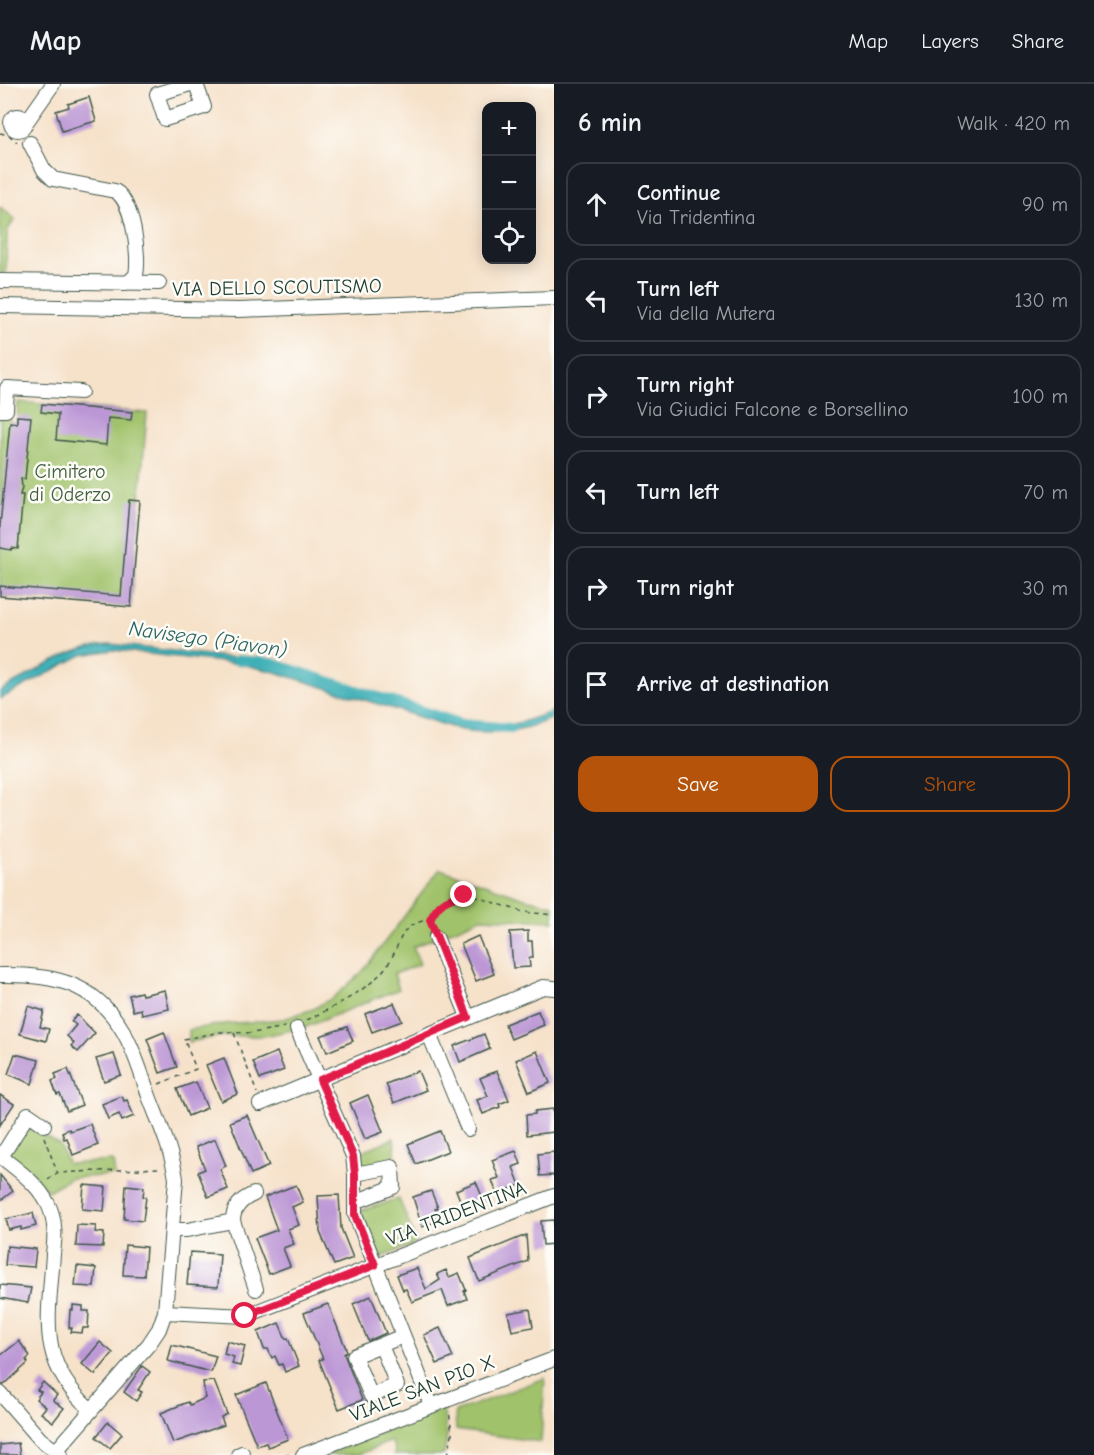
<!DOCTYPE html>
<html lang="en">
<head>
<meta charset="utf-8">
<style>
	:root { --surface:#171b24; --page:#20242c; --text:#f1f3f6; --muted:#9ea1a6; --line:#363941; --accent:#b45309 }
	body { margin:0; font-family:"Comic Neue",sans-serif; background:var(--page); color:var(--text) }
	.controls { position:absolute; right:18px; top:18px; display:grid; overflow:hidden; border-radius:12px; box-shadow:0 3px 15px #0003 }
	.controls button { width:54px; height:54px; display:grid; place-items:center; padding:0; border:0; border-bottom:2px solid var(--line); background:var(--surface); color:var(--text); font:30px sans-serif }
	.stop { position:absolute; width:18px; height:18px; margin:-14px; border:4px solid #e11d48; border-radius:50%; background:#fff }
	.stop.end { background:#e11d48; border-color:#fff; box-shadow:0 2px 6px #0008 }
	.list { margin:0; padding:0; list-style:none }
	h2 { display:flex; justify-content:space-between; align-items:center; height:78px; margin:0; padding:0 24px; font-size:26px }
	h2 small { font-size:20px; font-weight:400; color:var(--muted) }
	.list li { display:grid; grid-template-columns:39px 1fr auto; gap:18px; align-items:center; box-sizing:border-box; height:84px; margin:0 12px 12px; padding:0 12px; border:2px solid var(--line); border-radius:18px }
	.list b { display:block; font-size:22px; white-space:nowrap }
	.list p { margin:0; font-size:20px; white-space:nowrap; color:var(--muted) }
	.list em { font-size:20px; font-style:normal; color:var(--muted) }
	.actions { display:flex; gap:12px; padding:18px 24px }
	.actions a { flex:1; padding:14px 0; border:2px solid var(--accent); border-radius:18px; text-align:center; font-size:21px; color:var(--accent) }
	.actions .main { background:var(--accent); color:#fff }
	.icon { flex:none; width:33px; height:33px; fill:none; stroke:currentColor; stroke-width:2; stroke-linecap:round; stroke-linejoin:round }
	.map { position:relative; flex:none; width:554px; height:1371px; overflow:hidden }
	header { display:flex; align-items:center; gap:36px; box-sizing:border-box; height:84px; padding:0 30px; background:var(--surface); border-bottom:2px solid var(--line) }
	header strong { font-size:28px }
	nav { display:flex; gap:33px; margin-inline-start:auto; font-size:21px }
	main { display:flex }
	aside { flex:1; background:var(--surface) }
	.map>svg:first-child { display:block }
	.green { fill:#a0c26b; stroke:#608050; stroke-width:1.5 }
	.water { fill:#40b0b7; stroke:#307676; stroke-width:1.5 }
	.lines { fill:none; stroke-linecap:round; stroke-linejoin:round }
	.canal { stroke:#40b0b7; stroke-width:10 }
	.building { fill:#bc97d5 }
	.minor-casing { stroke:#3f564a; stroke-width:16 }
	.path { stroke:#3f564a; stroke-width:1.5; stroke-dasharray:4.5 4.5; stroke-linecap:butt }
	.minor { stroke:#fff; stroke-width:14 }
	.route { stroke:#e11d48; stroke-width:8 }
	.labels { text-anchor:middle; stroke-width:5; stroke-linejoin:round; paint-order:stroke }
	.street-label { font-size:20px; fill:#1f3d34; stroke:#fdfcf7 }
	.park-label { font-size:20px; fill:#3f5e42; stroke:#fdfcf7 }
	.water-label { font-size:21px; font-style:italic; fill:#2b6562; stroke:#fdfcf7 }
</style>
</head>
<body>
<header>
<strong>Map</strong>
<nav><a>Map</a><a>Layers</a><a>Share</a></nav>
</header>
<main>
<div class="map">
<svg width="554" height="1371" viewBox="0 0 554 1371">
	<rect width="100%" height="100%" fill="#fdfcf7"/>
	<filter id="ink" filterUnits="userSpaceOnUse"><feTurbulence type="fractalNoise" baseFrequency=".0167" numOctaves="2"/><feDisplacementMap in="SourceGraphic" scale="12" xChannelSelector="R" yChannelSelector="G"/><feConvolveMatrix kernelMatrix="1 2 1 2 8 2 1 2 1" color-interpolation-filters="sRGB"/></filter>
	<filter id="wash" filterUnits="userSpaceOnUse"><feTurbulence type="fractalNoise" baseFrequency=".008" numOctaves="4" result="noise"/><feDisplacementMap in="SourceGraphic" scale="24" xChannelSelector="R" yChannelSelector="G"/><feGaussianBlur stdDeviation="1.35" result="paint"/><feColorMatrix in="noise" values="0 0 0 0 0 0 0 0 0 0 0 0 0 0 0 0 0 1.4 0 .05"/><feComposite in="paint" operator="in"/></filter>
	<g filter="url(#wash)">
		<rect width="100%" height="100%" fill="#f6e1c9"/>
		<g class="green">
			<polygon points="0,123 15,135 7,147 6,189 0,189"/>
			<polygon points="18,318 147,329 131,523 0,512 0,334 10,334 10,338 17,339"/>
			<polygon points="440,785 525,814 554,821 554,837 481,834 413,863 420,880 394,890 399,905 306,943 264,952 222,952 189,958 189,946 223,940 284,935 313,925 334,913 362,888"/>
			<polygon points="25,1044 29,1044 59,1060 68,1080 113,1077 115,1091 70,1094 48,1107 31,1090 6,1072"/>
			<polygon points="394,1054 396,1076 359,1084 355,1070"/>
			<polygon points="399,1115 417,1159 379,1174 359,1127"/>
			<polygon points="545,1294 541,1358 456,1346 455,1328"/>
			<polygon points="443,1324 447,1352 444,1371 394,1371 395,1367 391,1357 358,1371 325,1371"/>
		</g>
		<path class="water" d="M110 560 236 574 291 587 465 642C505 644 516 641 554 627V633C524 648 494 651 461 646L275 588 240 580 113 566 82 571 0 615V607C35 589 70 562 110 560Z"/>
		<g class="lines">
			<polyline class="canal" points="237,576 272,579 463,640 511,644"/>
		</g>
		<g id="blocks">
			<g class="building">
				<polygon points="89,13 96,37 62,47 56,27 69,23 68,20"/>
				<polygon points="42,320 132,328 131,336 108,334 106,361 56,356 58,330 41,328"/>
				<polygon points="17,332 31,333 25,395 21,394 22,403 20,411 23,411 18,465 12,464 11,466 0,464 0,442 10,338 17,339"/>
				<polygon points="129,416 140,417 131,523 0,512 0,502 121,512"/>
				<polygon points="528,847 528,857 532,857 533,874 529,874 530,883 513,884 510,848"/>
				<polygon points="478,852 494,890 476,897 461,860"/>
				<polygon points="165,906 169,925 142,931 141,925 133,927 129,911 141,908 142,911"/>
				<polygon points="394,919 402,937 372,948 365,930"/>
				<polygon points="28,922 44,927 40,943 49,945 46,957 20,950"/>
				<polygon points="538,927 544,941 511,955 505,940"/>
				<polygon points="77,931 95,949 78,968 71,962 74,959 67,952 76,941 71,937"/>
				<polygon points="347,943 353,957 327,968 320,952"/>
				<polygon points="164,948 177,983 160,989 147,955"/>
				<polygon points="484,950 490,965 460,978 454,962"/>
				<polygon points="537,967 550,999 529,1008 516,976"/>
				<polygon points="277,968 284,986 260,995 253,978"/>
				<polygon points="15,970 39,976 32,1000 8,990"/>
				<polygon points="114,970 121,991 104,997 96,975"/>
				<polygon points="224,974 238,1010 221,1017 206,981"/>
				<polygon points="68,985 82,1021 67,1027 60,1010 57,1011 52,997 57,995 55,990"/>
				<polygon points="418,987 426,1006 394,1019 386,1000"/>
				<polygon points="497,987 509,1016 499,1020 500,1023 483,1030 477,1016 488,1012 480,994"/>
				<polygon points="196,998 207,1024 188,1032 177,1005"/>
				<polygon points="0,1011 14,1020 0,1041"/>
				<polygon points="368,1011 383,1048 365,1055 350,1019"/>
				<polygon points="122,1012 124,1017 127,1016 134,1032 122,1037 119,1030 108,1035 102,1020"/>
				<polygon points="553,1025 554,1048 527,1051 526,1031 535,1030 535,1027"/>
				<polygon points="247,1031 269,1082 251,1090 230,1038"/>
				<polygon points="90,1040 98,1061 73,1071 67,1054 64,1055 62,1048 69,1045 70,1047"/>
				<polygon points="440,1047 448,1067 416,1080 408,1060"/>
				<polygon points="215,1055 226,1082 220,1085 228,1105 208,1113 198,1088 205,1085 196,1063"/>
				<polygon points="516,1067 521,1080 513,1083 520,1101 497,1110 492,1096 499,1094 492,1076"/>
				<polygon points="554,1068 554,1091 540,1092 538,1070"/>
				<polygon points="0,1091 13,1107 0,1117"/>
				<polygon points="476,1098 484,1117 464,1126 456,1106"/>
				<polygon points="84,1101 106,1103 104,1127 82,1125"/>
				<polygon points="126,1101 144,1103 143,1113 146,1113 143,1137 124,1135"/>
				<polygon points="296,1101 303,1118 292,1123 299,1141 288,1145 294,1160 283,1164 290,1182 269,1190 255,1154 277,1146 265,1113"/>
				<polygon points="431,1107 438,1124 435,1125 440,1136 422,1143 413,1113"/>
				<polygon points="339,1111 341,1144 353,1174 334,1181 320,1148 318,1112"/>
				<polygon points="33,1129 36,1142 21,1146 21,1143 9,1146 6,1135"/>
				<polygon points="554,1136 554,1160 543,1161 541,1137"/>
				<polygon points="77,1141 96,1142 95,1148 104,1149 103,1163 76,1162"/>
				<polygon points="526,1151 528,1177 479,1197 470,1174"/>
				<polygon points="125,1161 146,1163 144,1192 123,1191"/>
				<polygon points="7,1162 36,1165 34,1183 5,1181"/>
				<polygon points="190,1168 220,1170 218,1203 187,1201"/>
				<polygon points="77,1182 96,1184 94,1203 75,1202"/>
				<polygon points="417,1184 426,1205 440,1196 437,1190 446,1186 449,1193 459,1189 466,1206 464,1207 467,1215 448,1222 442,1206 412,1218 406,1205 403,1206 397,1191"/>
				<polygon points="0,1201 31,1204 28,1219 0,1214"/>
				<polygon points="371,1212 386,1249 368,1257 353,1220"/>
				<polygon points="328,1220 347,1267 344,1270 362,1316 339,1325 319,1276 323,1275 304,1229"/>
				<polygon points="73,1221 83,1222 83,1227 89,1227 88,1244 83,1244 82,1249 71,1248 72,1244 69,1244 70,1226 73,1226"/>
				<polygon points="530,1225 533,1243 512,1247 508,1229"/>
				<polygon points="279,1239 286,1255 288,1254 299,1282 285,1288 282,1280 279,1281 275,1272 272,1274 268,1265 264,1265 258,1248"/>
				<polygon points="440,1244 453,1273 437,1280 424,1251"/>
				<polygon points="19,1257 30,1272 26,1276 28,1279 4,1301 0,1300 0,1272"/>
				<polygon points="227,1257 245,1262 240,1282 232,1280 234,1273 224,1270"/>
				<polygon points="100,1258 113,1269 95,1291 82,1280"/>
				<polygon points="172,1261 216,1272 211,1288 168,1277"/>
				<polygon points="142,1282 150,1288 138,1306 142,1308 136,1317 124,1308"/>
				<polygon points="214,1297 227,1330 221,1333 224,1341 173,1359 161,1329 188,1318 190,1321 205,1314 203,1298"/>
				<polygon points="43,1298 57,1311 53,1316 64,1324 53,1338 41,1329 46,1323 36,1315 41,1308 37,1306"/>
				<polygon points="266,1299 288,1355 268,1363 266,1359 257,1362 236,1311"/>
				<polygon points="108,1338 122,1350 110,1364 96,1353"/>
				<polygon points="18,1359 20,1371 0,1371 0,1361"/>
			</g>
		</g>
	</g>
	<g filter="url(#ink)">
		<use href="#blocks" fill-opacity="0" stroke="#3f564a" stroke-width="1.5"/>
		<g class="lines">
			<g class="minor-casing">
				<g id="minor">
					<polyline points="190,0 157,10 165,35 204,23 196,0"/>
					<circle cx="18" cy="39" r="7"/>
					<polyline points="25,40 53,0"/>
					<path d="M30 59 44 86 53 95 115 107C133 117 140 172 136 191L129 198 124 199"/>
					<polyline points="0,197 159,199"/>
					<polyline points="0,222 239,226 554,214"/>
					<polyline points="0,326 6,326 7,304 81,308"/>
					<polyline points="436,853 468,933"/>
					<path d="M0 891C53 890 94 898 123 947 135 967 141 990 149 1012 159 1039 172 1066 176 1095L165 1228 159 1245 149 1260 56 1367"/>
					<polyline points="297,945 353,1072 355,1090 355,1130 431,1321"/>
					<polyline points="429,950 468,1045"/>
					<polyline points="260,1020 543,903 554,904"/>
					<path d="M0 1072C18 1086 38 1100 48 1120 56 1136 55 1153 53 1170 49 1234 36 1277 90 1325"/>
					<polyline points="1,1073 28,1030 44,1041"/>
					<polyline points="355,1118 393,1103 392,1083 355,1090"/>
					<path d="M233 1137C233 1123 242 1115 254 1110"/>
					<polyline points="173,1146 187,1146 233,1137 256,1205"/>
					<polyline points="165,1228 245,1232 554,1112"/>
					<polyline points="381,1261 397,1301 371,1312 354,1272 403,1252"/>
					<polyline points="0,1309 40,1355 61,1371"/>
					<polyline points="238,1371 242,1369"/>
					<polyline points="303,1371 554,1275"/>
				</g>
			</g>
			<g class="path">
				<polyline points="0,49 9,51 17,58"/>
				<path d="M431 835C439 817 451 811 471 811L523 828 554 831"/>
				<path d="M307 936C333 923 372 905 388 880 402 859 398 839 430 836L433 842"/>
				<polyline points="234,949 257,1009"/>
				<polyline points="159,1000 196,985 184,955 221,948 252,949 285,943"/>
				<polyline points="44,1053 57,1088"/>
				<polyline points="48,1096 57,1089 160,1084"/>
				<polyline points="284,1371 291,1369"/>
				<polyline points="448,1371 452,1350 449,1327"/>
			</g>
			<use href="#minor" class="minor"/>
		</g>
	</g>
	<g class="lines" filter="url(#ink)">
		<path class="route" d="M245 1232 375 1181 355 1131V1090L353 1072 320 996 468 933 430 836C438 820 446 814 464 811"/>
	</g>
	<g class="labels">
		<g class="street-label">
			<text transform="translate(277 203) rotate(-1)" y="7">VIA DELLO SCOUTISMO</text>
			<text transform="translate(456 1129) rotate(-21)" y="7">VIA TRIDENTINA</text>
			<text transform="translate(422 1304) rotate(-21)" y="7">VIALE SAN PIO X</text>
		</g>
		<g class="park-label">
			<text x="70" y="394">Cimitero<tspan x="70" dy="23">di Oderzo</tspan></text>
		</g>
		<g class="water-label">
			<text transform="translate(208 555) rotate(8)" y="7">Navisego (Piavon)</text>
		</g>
	</g>
</svg>
<div class="controls">
<button>+</button>
<button>−</button>
<button><svg class="icon" aria-label="locate" viewBox="0 0 24 24"><circle cx="12" cy="12" r="6"/><path d="M12 2v4M12 18v4M2 12h4M18 12h4"/></svg></button>
</div>
<div class="stop" style="left:245px;top:1232px"></div>
<div class="stop end" style="left:464px;top:811px"></div>
</div>
<aside>
<h2>6 min<small>Walk · 420 m</small></h2>
<ul class="list">
<li><svg class="icon" aria-label="ahead" viewBox="0 0 24 24"><path d="M12 20V5M6 11l6-6 6 6"/></svg><div><b>Continue</b><p>Via Tridentina</p></div><em>90 m</em></li>
<li><svg class="icon" aria-label="left" viewBox="0 0 24 24"><path d="M17 20v-9H6M10 6l-5 5 5 5"/></svg><div><b>Turn left</b><p>Via della Mutera</p></div><em>130 m</em></li>
<li><svg class="icon" aria-label="right" viewBox="0 0 24 24"><path d="M7 20v-9h11M14 6l5 5-5 5"/></svg><div><b>Turn right</b><p>Via Giudici Falcone e Borsellino</p></div><em>100 m</em></li>
<li><svg class="icon" aria-label="left" viewBox="0 0 24 24"><path d="M17 20v-9H6M10 6l-5 5 5 5"/></svg><div><b>Turn left</b></div><em>70 m</em></li>
<li><svg class="icon" aria-label="right" viewBox="0 0 24 24"><path d="M7 20v-9h11M14 6l5 5-5 5"/></svg><div><b>Turn right</b></div><em>30 m</em></li>
<li><svg class="icon" aria-label="arrive" viewBox="0 0 24 24"><path d="M6 21V4h12l-3 4 3 4H6"/></svg><div><b>Arrive at destination</b></div></li>
</ul>
<div class="actions"><a class="main">Save</a><a>Share</a></div>
</aside>
</main>
</body>
</html>
